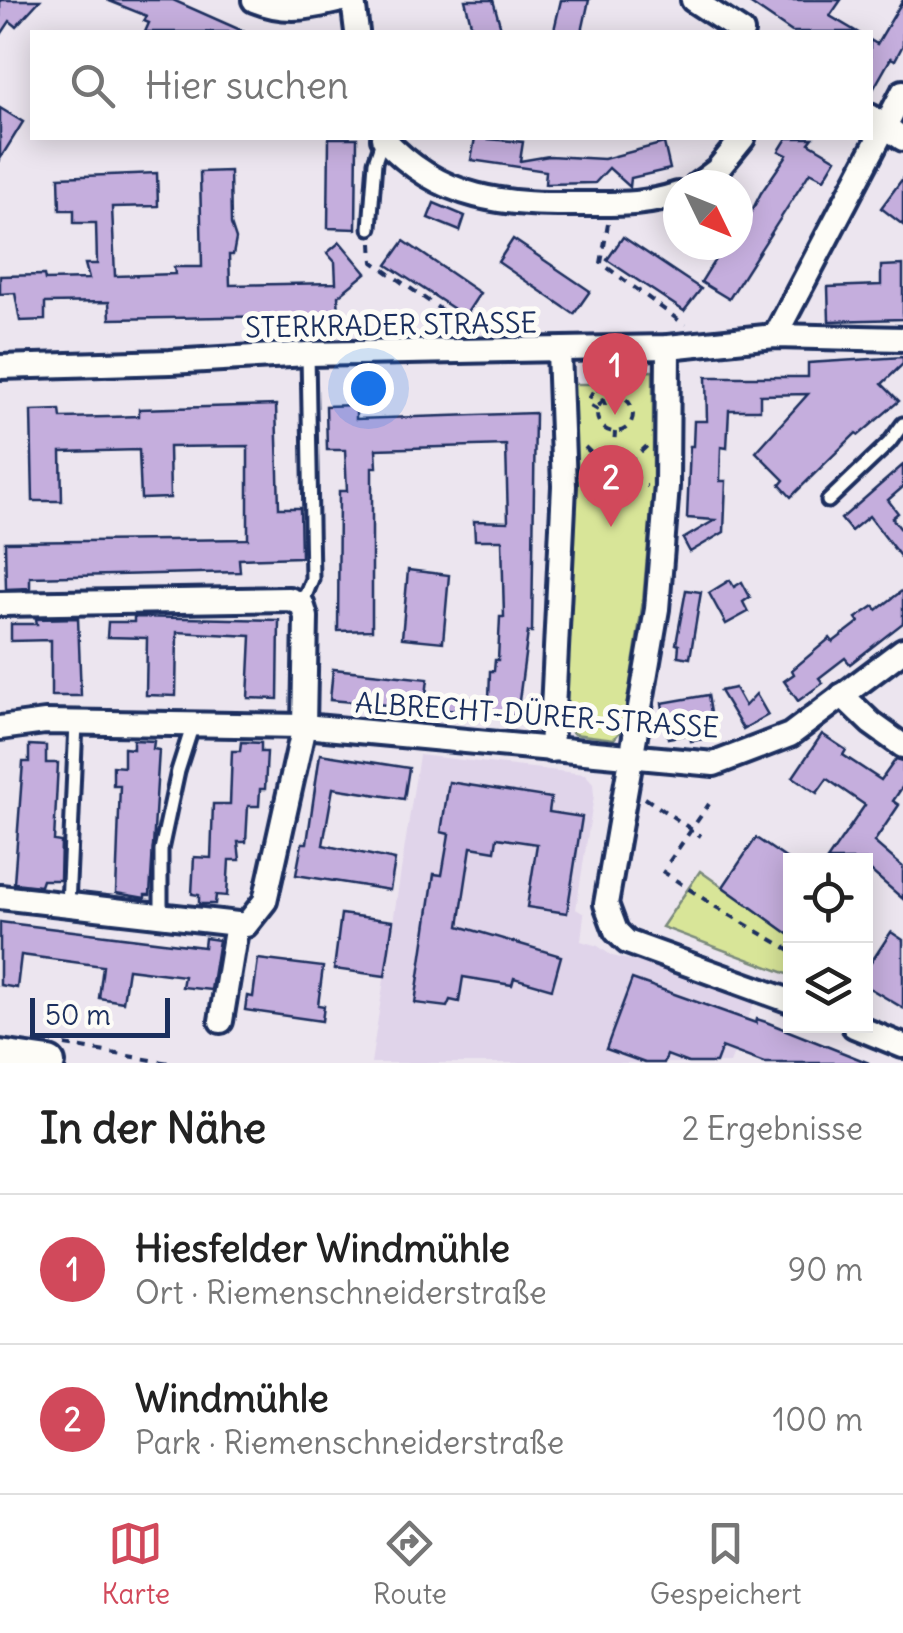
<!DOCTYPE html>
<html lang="de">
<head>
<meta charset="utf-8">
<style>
	:root { --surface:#fff; --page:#f2f2f2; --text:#222; --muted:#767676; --line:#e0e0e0; --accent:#d1495b }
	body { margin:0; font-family:Delius,sans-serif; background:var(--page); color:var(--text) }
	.controls { position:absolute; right:30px; bottom:30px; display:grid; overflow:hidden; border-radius:0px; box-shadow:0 5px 25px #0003 }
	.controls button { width:90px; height:90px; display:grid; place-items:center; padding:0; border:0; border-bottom:2px solid var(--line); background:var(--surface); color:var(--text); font:50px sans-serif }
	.compass { position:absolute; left:663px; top:170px; width:90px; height:90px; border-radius:50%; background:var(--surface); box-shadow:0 5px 25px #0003; rotate:133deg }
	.scale { position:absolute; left:30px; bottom:25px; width:140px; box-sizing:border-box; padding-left:10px; border:5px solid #1b2f5e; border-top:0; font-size:28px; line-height:35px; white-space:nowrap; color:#1b2f5e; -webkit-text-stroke:8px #fdfcf7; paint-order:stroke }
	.you { position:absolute; left:368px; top:388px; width:35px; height:35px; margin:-25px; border:8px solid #fff; border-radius:50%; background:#1a73e8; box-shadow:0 0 0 15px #1a73e833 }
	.badge { display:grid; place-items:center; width:65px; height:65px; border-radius:50%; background:var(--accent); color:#fff; font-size:32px; font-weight:700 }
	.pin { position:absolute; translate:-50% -82px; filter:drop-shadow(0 2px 5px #0008) }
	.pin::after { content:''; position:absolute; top:52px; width:35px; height:30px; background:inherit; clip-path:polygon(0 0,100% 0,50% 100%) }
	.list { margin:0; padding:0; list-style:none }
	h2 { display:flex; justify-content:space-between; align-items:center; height:130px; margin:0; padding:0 40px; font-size:42px }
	h2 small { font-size:32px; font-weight:400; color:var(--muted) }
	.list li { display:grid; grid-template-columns:65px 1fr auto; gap:30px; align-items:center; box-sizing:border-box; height:150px; padding:0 40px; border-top:2px solid var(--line) }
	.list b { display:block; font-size:38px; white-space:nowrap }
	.list p { margin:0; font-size:32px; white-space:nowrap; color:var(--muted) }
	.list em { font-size:32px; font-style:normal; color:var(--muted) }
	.icon { flex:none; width:55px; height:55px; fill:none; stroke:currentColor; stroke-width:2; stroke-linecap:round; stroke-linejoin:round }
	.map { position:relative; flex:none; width:903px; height:1063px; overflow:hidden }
	.search { position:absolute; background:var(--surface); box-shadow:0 5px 25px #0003; left:30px; right:30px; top:30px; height:110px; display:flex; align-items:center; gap:25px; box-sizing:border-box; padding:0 35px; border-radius:0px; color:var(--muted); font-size:38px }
	.sheet { height:430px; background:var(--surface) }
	nav { display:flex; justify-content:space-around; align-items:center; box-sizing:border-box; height:140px; border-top:2px solid var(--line); background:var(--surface); font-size:28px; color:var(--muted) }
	nav a { display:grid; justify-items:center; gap:5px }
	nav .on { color:var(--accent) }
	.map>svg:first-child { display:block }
	.built { fill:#e0d4ea }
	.green { fill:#d8e598; stroke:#7a8a7b; stroke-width:2.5 }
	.building { fill:#c5aedd; stroke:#1b2f5e; stroke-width:2.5 }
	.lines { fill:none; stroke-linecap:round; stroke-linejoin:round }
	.service-casing { stroke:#1b2f5e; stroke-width:19 }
	.minor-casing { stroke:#1b2f5e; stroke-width:30 }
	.secondary-casing { stroke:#1b2f5e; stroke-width:38 }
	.path { stroke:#1b2f5e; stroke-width:4; stroke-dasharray:8 8; stroke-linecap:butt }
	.service { stroke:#fdfcf7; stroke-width:11 }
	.minor { stroke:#fdfcf7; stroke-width:22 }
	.secondary { stroke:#fdfcf7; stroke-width:30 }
	.labels { text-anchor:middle; stroke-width:10; stroke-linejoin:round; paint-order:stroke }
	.street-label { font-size:28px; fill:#1b2f5e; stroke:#fdfcf7 }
</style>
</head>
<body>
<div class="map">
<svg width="903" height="1063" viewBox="0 0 903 1063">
	<rect width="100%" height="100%" fill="#ece5ef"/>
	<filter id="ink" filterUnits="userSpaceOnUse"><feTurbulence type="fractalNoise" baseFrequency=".01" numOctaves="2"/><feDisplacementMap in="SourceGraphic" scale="20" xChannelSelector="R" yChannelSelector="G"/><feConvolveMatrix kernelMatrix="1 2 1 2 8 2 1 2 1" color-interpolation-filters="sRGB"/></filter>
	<g filter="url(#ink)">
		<polygon class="built" points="419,755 585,774 593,783 594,796 576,909 584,914 581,941 598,946 612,956 644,963 754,1003 730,1063 371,1063"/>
		<g class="green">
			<polygon points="653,371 653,489 643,601 623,728 614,739 574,734 563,723 573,566 571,384 600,384 600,372"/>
			<polygon points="700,871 790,935 790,975 662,927"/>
		</g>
		<g class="building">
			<polygon points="0,0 40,0 16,26 10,21 0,36"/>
			<polygon points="107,0 173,0 245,32 145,32 149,23 144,21 147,16"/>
			<polygon points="465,0 493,0 502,32 473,32"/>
			<polygon points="561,0 589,0 582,32 554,30"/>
			<polygon points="745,0 841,0 830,16 857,32 792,32"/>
			<polygon points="903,0 903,45 895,60 891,58 870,95 870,40 877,44"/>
			<polygon points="0,108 23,122 0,159"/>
			<polygon points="329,138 357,138 356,229 328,228"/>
			<polygon points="475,138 523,142 520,161 549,156 604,159 664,143 670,169 631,178 630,187 609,168 595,183 545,184 546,171 471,160"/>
			<polygon points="787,138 813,138 809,143 836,159 824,179 810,172 729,299 701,282 724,245 738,245 738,226 744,226 761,193 787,155 779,151"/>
			<polygon points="230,171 231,224 236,239 233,255 229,255 230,285 336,283 335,262 327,253 340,242 366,273 338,296 339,315 110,319 109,302 45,303 45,320 20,321 15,293 0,294 0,276 44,275 45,280 89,279 85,264 97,264 96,223 74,223 74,210 60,210 59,177 157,173 158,206 112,207 115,276 175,274 174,267 202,267 200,172"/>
			<polygon points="903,178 903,225 881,208"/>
			<polygon points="434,203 465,216 460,231 428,218"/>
			<polygon points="623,237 701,289 684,311 607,260"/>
			<polygon points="513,239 590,291 574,314 498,262"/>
			<polygon points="404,241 480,293 465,316 387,265"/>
			<polygon points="903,265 903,319 829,321 828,287 881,285 881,266"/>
			<polygon points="903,357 903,364 882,384 899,401 859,435 856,433 791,497 780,485 784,480 756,452 808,394 760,395 760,410 729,410 727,448 721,447 720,481 726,481 724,532 690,552 683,539 715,520 687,518 690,446 693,446 694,421 707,421 706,377 808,377 808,363"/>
			<polygon points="276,405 279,508 300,508 301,557 239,559 240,572 30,577 30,588 6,589 5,542 248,539 248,446 169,447 170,498 141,499 139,450 61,452 62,501 33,501 31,411 60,410 61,418 109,417 139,416 139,409"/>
			<polygon points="356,405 356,419 535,413 532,632 528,632 517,716 330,700 333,669 428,679 426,695 489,699 490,671 494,671 495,660 498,660 500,617 504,617 502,540 475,540 474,521 508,522 506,445 376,449 377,467 372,467 372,630 338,631 339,491 347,491 345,450 327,450 326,406"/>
			<polygon points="903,465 903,487 888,500 898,513 892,518 903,532 903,560 869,516 851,531 841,519"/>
			<polygon points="408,570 449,575 443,642 402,638"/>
			<polygon points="730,580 734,587 742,582 750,597 743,602 748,612 726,624 709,593"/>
			<polygon points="686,590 701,592 690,658 678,656 679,645 676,644"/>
			<polygon points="903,590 903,623 850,664 845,658 819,678 823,683 798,701 784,681 794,674 792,670 830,638 833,642 859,622 856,618 874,606 877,610"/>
			<polygon points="134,617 279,620 278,699 248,698 251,636 177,632 176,696 146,695 147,638 107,637 108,622 134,622"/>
			<polygon points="78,618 81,696 51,696 51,640 11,641 11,624 37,624 36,619"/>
			<polygon points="735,688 745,706 756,694 768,715 743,729 720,691"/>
			<polygon points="708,695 715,737 691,741 690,734 668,738 662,703"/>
			<polygon points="822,734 846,750 843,755 881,780 896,759 903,761 903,786 893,801 899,805 874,842 903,867 903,899 866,867 866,860 827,860 865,805 827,779 817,793 793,777"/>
			<polygon points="133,740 154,741 153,749 159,750 150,895 145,895 145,898 116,893 120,785 113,785 113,766 124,767 124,748 133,749"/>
			<polygon points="241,742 261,743 261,752 267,752 265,789 260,789 259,806 248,806 246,842 238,842 240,860 229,860 227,896 216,895 215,904 199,904 199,895 192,894 194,857 211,858 213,804 230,804 232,751 240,751"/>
			<polygon points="29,745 46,746 46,763 58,763 54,841 61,842 60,880 42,880 40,886 14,883 23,762 29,762"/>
			<polygon points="320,754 409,768 404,799 333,788 323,845 395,860 390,890 296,875 302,843 307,843"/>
			<polygon points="449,782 551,798 549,812 582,817 567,913 527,907 537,844 497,838 495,851 471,847 459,926 561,956 552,989 514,978 512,985 463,977 459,1002 450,1000 447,1007 415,1003 434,874 442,875 449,834 441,832"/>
			<polygon points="756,838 790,861 790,935 723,887"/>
			<polygon points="341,914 393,921 385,976 334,969"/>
			<polygon points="0,922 204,947 205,938 219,940 211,990 182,987 184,976 128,969 123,1002 99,998 103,966 21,955 17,988 0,985"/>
			<polygon points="891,932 903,940 903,1008 866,986 866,970"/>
			<polygon points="258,959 323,967 318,1005 324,1006 322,1021 245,1010 247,996 253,997"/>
			<polygon points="632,979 756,1023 757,1019 766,1022 869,1063 764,1063 722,1047 716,1063 688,1063 667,1055 664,1063 645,1063 606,1049"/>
		</g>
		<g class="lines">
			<g class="service-casing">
				<g id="service">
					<polyline points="370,228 375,162 383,138"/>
					<polyline points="828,501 889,443 903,424"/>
					<polyline points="302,604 312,579 308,354"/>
					<polyline points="68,906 76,723"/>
					<polyline points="161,915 161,850 178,771 193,724"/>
				</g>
			</g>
			<g class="minor-casing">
				<g id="minor">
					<path d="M254 0C286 13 309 8 341 0"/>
					<polyline points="353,0 357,32"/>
					<polyline points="693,0 742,32"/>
					<polyline points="870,116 903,139"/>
					<path d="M383 138C441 202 506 205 587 204 619 204 647 205 678 194"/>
					<polyline points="697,185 717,170 743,138"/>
					<polyline points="775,336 903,92"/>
					<polyline points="668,347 667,486 657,609 606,904 616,931 627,942 790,1001"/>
					<polyline points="0,367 170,362 308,354 668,347 775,336 903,339"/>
					<polyline points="0,604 289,599 302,604 306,617 304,726 265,901 246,925 0,897"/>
					<polyline points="842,695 871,723 903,746"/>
					<polyline points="0,728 45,722 304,726 714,764 790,735 903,650"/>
					<polyline points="551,750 564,486 559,351"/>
					<polyline points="221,1021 237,924"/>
					<polyline points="854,1026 903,1046"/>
				</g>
			</g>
			<g class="secondary-casing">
				<polyline id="secondary" points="0,1056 49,1063"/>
			</g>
			<g class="path">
				<polyline points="608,224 601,263 685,325"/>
				<polyline points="372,243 373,262 464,326 464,331"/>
				<polyline points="589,369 606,407"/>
				<circle cx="615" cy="414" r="18"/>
				<polyline points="598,410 591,406 589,399 596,387 608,389 616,397"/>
				<path d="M585 447C607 470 625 468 647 446"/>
				<polyline points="582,486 647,486"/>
				<polyline points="611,486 615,432"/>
				<polyline points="645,798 701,836"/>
				<polyline points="669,862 709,804"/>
				<polyline points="662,871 716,907 790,950"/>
				<polyline points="65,1045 169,1063"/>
			</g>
			<use href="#service" class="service"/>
			<use href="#minor" class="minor"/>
			<use href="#secondary" class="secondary"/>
		</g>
	</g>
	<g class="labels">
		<g class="street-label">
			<text transform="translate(391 325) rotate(-1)" y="10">STERKRADER STRASSE</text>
			<text transform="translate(537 715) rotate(4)" y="10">ALBRECHT-DÜRER-STRASSE</text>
		</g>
	</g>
</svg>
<div class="controls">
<button><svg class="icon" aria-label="locate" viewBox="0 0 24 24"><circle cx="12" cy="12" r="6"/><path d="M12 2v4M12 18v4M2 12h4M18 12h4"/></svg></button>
<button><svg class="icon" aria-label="layers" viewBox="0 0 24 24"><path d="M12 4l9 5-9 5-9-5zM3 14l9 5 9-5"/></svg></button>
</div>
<svg class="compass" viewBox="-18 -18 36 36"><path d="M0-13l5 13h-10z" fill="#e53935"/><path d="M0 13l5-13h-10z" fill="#767676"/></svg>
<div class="scale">50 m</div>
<div class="you"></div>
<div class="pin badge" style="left:615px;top:415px">1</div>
<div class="pin badge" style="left:611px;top:527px">2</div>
<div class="search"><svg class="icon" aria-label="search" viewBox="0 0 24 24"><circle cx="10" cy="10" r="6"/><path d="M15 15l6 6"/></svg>Hier suchen</div>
</div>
<section class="sheet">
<h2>In der Nähe<small>2 Ergebnisse</small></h2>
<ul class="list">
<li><span class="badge">1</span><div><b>Hiesfelder Windmühle</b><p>Ort · Riemenschneiderstraße</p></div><em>90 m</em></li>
<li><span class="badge">2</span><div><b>Windmühle</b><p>Park · Riemenschneiderstraße</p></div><em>100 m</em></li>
</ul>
</section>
<nav>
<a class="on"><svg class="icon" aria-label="map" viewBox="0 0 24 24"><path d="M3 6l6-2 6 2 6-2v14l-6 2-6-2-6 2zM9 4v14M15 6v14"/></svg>Karte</a>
<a><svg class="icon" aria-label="directions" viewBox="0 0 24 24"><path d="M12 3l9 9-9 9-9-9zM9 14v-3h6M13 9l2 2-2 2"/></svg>Route</a>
<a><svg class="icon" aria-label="saved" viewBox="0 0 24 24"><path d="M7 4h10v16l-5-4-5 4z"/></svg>Gespeichert</a>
</nav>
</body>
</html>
